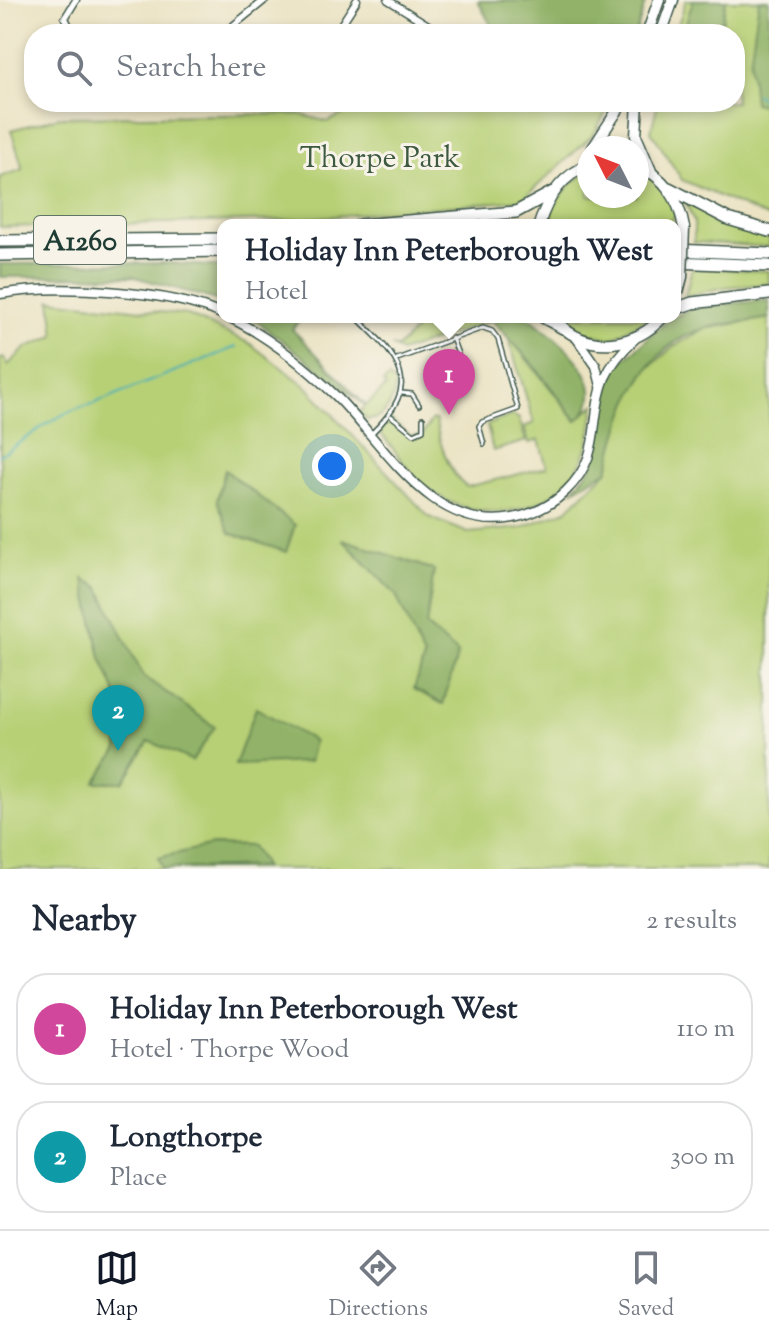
<!DOCTYPE html>
<html lang="en">
<head>
<meta charset="utf-8">
<style>
	:root { --surface:#fff; --page:#f6f6f7; --text:#1f2937; --muted:#747a83; --line:#e0e1e3; --accent:#111827 }
	body { margin:0; font-family:"Sorts Mill Goudy",serif; background:var(--page); color:var(--text) }
	.compass { position:absolute; left:577px; top:136px; width:72px; height:72px; border-radius:50%; background:var(--surface); box-shadow:0 4px 12px #0003; rotate:312deg }
	.you { position:absolute; left:332px; top:466px; width:28px; height:28px; margin:-20px; border:6px solid #fff; border-radius:50%; background:#1a73e8; box-shadow:0 0 0 12px #1a73e833 }
	.badge { display:grid; place-items:center; width:52px; height:52px; border-radius:50%; background:var(--accent); color:#fff; font-size:26px; font-weight:700 }
	.pin { position:absolute; translate:-50% -66px; filter:drop-shadow(0 2px 4px #0008) }
	.pin::after { content:''; position:absolute; top:42px; width:28px; height:24px; background:inherit; clip-path:polygon(0 0,100% 0,50% 100%) }
	.popup { position:absolute; left:217px; top:219px; width:464px; height:104px; box-sizing:border-box; display:grid; place-content:center; border-radius:16px; background:var(--surface); filter:drop-shadow(0 2px 6px #0005); font-size:26px; white-space:nowrap; color:var(--muted) }
	.popup b { font-size:30px; color:var(--text) }
	.popup::after { content:''; position:absolute; left:50%; top:100%; margin-left:-16px; border:16px solid transparent; border-top-color:var(--surface) }
	.list { margin:0; padding:0; list-style:none }
	h2 { display:flex; justify-content:space-between; align-items:center; height:104px; margin:0; padding:0 32px; font-size:34px }
	h2 small { font-size:26px; font-weight:400; color:var(--muted) }
	.list li { display:grid; grid-template-columns:52px 1fr auto; gap:24px; align-items:center; box-sizing:border-box; height:112px; margin:0 16px 16px; padding:0 16px; border:2px solid var(--line); border-radius:32px }
	.list b { display:block; font-size:30px; white-space:nowrap }
	.list p { margin:0; font-size:26px; white-space:nowrap; color:var(--muted) }
	.list em { font-size:26px; font-style:normal; color:var(--muted) }
	.icon { flex:none; width:44px; height:44px; fill:none; stroke:currentColor; stroke-width:2; stroke-linecap:round; stroke-linejoin:round }
	.map { position:relative; flex:none; width:769px; height:869px; overflow:hidden }
	.search { position:absolute; background:var(--surface); box-shadow:0 4px 12px #0003; left:24px; right:24px; top:24px; height:88px; display:flex; align-items:center; gap:20px; box-sizing:border-box; padding:0 28px; border-radius:32px; color:var(--muted); font-size:30px }
	.sheet { height:360px; background:var(--surface) }
	nav { display:flex; justify-content:space-around; align-items:center; box-sizing:border-box; height:112px; border-top:2px solid var(--line); background:var(--surface); font-size:22px; color:var(--muted) }
	nav a { display:grid; justify-items:center; gap:4px }
	nav .on { color:var(--accent) }
	.map>svg:first-child { display:block }
	.green { fill:#b7d076; stroke:#6b8655; stroke-width:2 }
	.forest { fill:#91b267; stroke:#58784e; stroke-width:2 }
	.lines { fill:none; stroke-linecap:round; stroke-linejoin:round }
	.stream { stroke:#3cadb5; stroke-width:2 }
	.service-casing { stroke:#3d5649; stroke-width:6 }
	.minor-casing { stroke:#3d5649; stroke-width:9 }
	.tertiary-casing { stroke:#3d5649; stroke-width:11 }
	.primary-casing { stroke:#3d5649; stroke-width:13 }
	.trunk-casing { stroke:#3d5649; stroke-width:14 }
	.service { stroke:#fff; stroke-width:3 }
	.minor { stroke:#fff; stroke-width:6 }
	.tertiary { stroke:#fff; stroke-width:8 }
	.primary { stroke:#fff; stroke-width:10 }
	.trunk { stroke:#fff; stroke-width:11 }
	.primary-bridge-casing { stroke:#3d5649; stroke-width:13; stroke-linecap:butt }
	.primary-bridge { stroke:#fff; stroke-width:10 }
	.labels { text-anchor:middle; stroke-width:6; stroke-linejoin:round; paint-order:stroke }
	.shield { fill:#f7f3e8; stroke:#60746a; stroke-width:2 }
	.shield-label { font-size:28px; font-weight:bold; fill:#1f3d34 }
	.park-label { font-size:30px; fill:#3d5a41; stroke:#f7f3e8 }
</style>
</head>
<body>
<div class="map">
<svg width="769" height="869" viewBox="0 0 769 869">
	<rect width="100%" height="100%" fill="#f7f3e8"/>
	<filter id="ink" filterUnits="userSpaceOnUse"><feTurbulence type="fractalNoise" baseFrequency=".0125" numOctaves="2"/><feDisplacementMap in="SourceGraphic" scale="16" xChannelSelector="R" yChannelSelector="G"/><feConvolveMatrix kernelMatrix="1 2 1 2 8 2 1 2 1" color-interpolation-filters="sRGB"/></filter>
	<filter id="wash" filterUnits="userSpaceOnUse"><feTurbulence type="fractalNoise" baseFrequency=".006" numOctaves="4" result="noise"/><feDisplacementMap in="SourceGraphic" scale="32" xChannelSelector="R" yChannelSelector="G"/><feGaussianBlur stdDeviation="1.8" result="paint"/><feColorMatrix in="noise" values="0 0 0 0 0 0 0 0 0 0 0 0 0 0 0 0 0 1.4 0 .05"/><feComposite in="paint" operator="in"/></filter>
	<g filter="url(#wash)">
		<rect width="100%" height="100%" fill="#eae2c1"/>
		<g class="green">
			<polygon points="686,0 769,0 769,218 682,180 651,131 658,102 735,102 735,34 675,34"/>
			<polygon points="367,102 612,102 593,135 522,200 290,220 0,227 0,177 23,169 11,130 59,117 299,114 328,122"/>
			<path d="M637 169C648 174 680 200 675 215 673 219 671 221 671 225H550L552 212 548 210 572 183 589 170V196H637Z"/>
			<polygon points="686,203 769,233 769,247 694,242 694,222"/>
			<polygon points="692,268 769,271 769,284 725,287 685,296"/>
			<polygon points="51,300 188,315 249,343 306,386 429,517 468,533 521,528 567,510 608,470 621,416 641,375 673,347 704,329 769,318 769,869 0,869 0,359 4,358 8,365 27,347 55,336"/>
			<polygon points="428,317 489,317 492,320 401,352 391,346 397,348"/>
			<polygon points="561,317 649,317 611,339 578,330"/>
			<path d="M508 336 576 420 595 405C592 427 590 449 577 469 544 519 475 524 430 490 410 475 397 452 381 434V427L391 420 411 436 422 435 432 420H436C438 440 450 477 467 487L547 467 539 440 529 443 524 427 534 423Z"/>
			<path d="M389 378 396 384C393 400 387 420 367 420L359 412 386 387 383 383Z"/>
			<polygon points="512,415 519,419 526,441 493,451 487,425"/>
		</g>
		<g class="forest">
			<polygon points="646,0 636,34 504,34 492,27 478,1"/>
			<polygon points="693,0 726,0 720,34 683,34"/>
			<polygon points="759,0 769,0 769,107 754,103 750,62"/>
			<polygon points="168,263 223,267 223,302 132,276 0,277 0,264"/>
			<path d="M769 300V318C749 322 727 323 707 328 641 345 622 413 608 470L572 491 592 466 608 380 618 365 668 320 694 307Z"/>
			<polygon points="252,317 302,317 292,329 366,406"/>
			<path d="M489 317C500 317 516 314 526 317 533 319 541 327 546 331 572 351 613 390 577 421L532 363Z"/>
			<polygon points="225,470 295,525 286,552 230,533 217,500"/>
			<polygon points="342,539 434,570 426,626 458,653 443,704 414,689 424,658 396,595"/>
			<polygon points="84,579 99,587 143,676 215,727 192,761 149,741 123,782 95,782 118,749 122,707 101,658"/>
			<polygon points="256,708 314,741 309,762 235,765"/>
			<polygon points="212,845 252,846 264,866 163,869 158,858"/>
		</g>
		<g class="lines">
			<g class="stream">
				<polyline points="756,94 769,107"/>
				<path d="M0 455C32 437 56 411 93 404L236 347"/>
			</g>
		</g>
	</g>
	<g filter="url(#ink)">
		<g class="lines">
			<g class="service-casing">
				<g id="service">
					<path d="M356 317C400 359 424 382 372 433"/>
					<polyline points="452,338 458,354"/>
					<polyline points="397,359 483,328 492,331 498,339 518,409 482,422 479,426 484,444"/>
					<polyline points="401,393 412,394 419,405"/>
					<polyline points="391,416 414,434 423,430 423,418"/>
				</g>
			</g>
			<g class="minor-casing">
				<g id="minor">
					<polyline points="76,0 65,18 69,26 80,34"/>
					<polyline points="388,0 430,26"/>
					<polyline points="228,34 234,25 265,0"/>
					<polyline points="335,34 357,0"/>
				</g>
			</g>
			<g class="tertiary-casing">
				<g id="tertiary">
					<path d="M0 294C56 284 172 290 223 315"/>
					<path d="M228 317C268 336 304 365 336 396 386 446 432 534 513 518 533 514 552 505 566 491 604 454 588 420 605 378 612 362 623 350 635 339"/>
					<polyline points="575,336 596,366 601,386"/>
				</g>
			</g>
			<g class="primary-casing">
				<g id="primary">
					<polyline points="647,34 659,0"/>
					<polyline points="661,34 673,0"/>
					<polyline points="638,102 636,136 651,171"/>
					<polyline points="593,148 623,102"/>
					<path d="M637 165C665 177 679 198 684 228"/>
					<path d="M539 225C547 198 562 175 589 165"/>
					<path d="M559 324C590 354 635 347 663 317"/>
				</g>
			</g>
			<g class="trunk-casing">
				<g id="trunk">
					<polyline points="669,188 728,219 769,231"/>
					<polyline points="360,225 516,212 553,192"/>
					<polyline points="0,241 223,239"/>
					<polyline points="675,250 769,254"/>
					<polyline points="0,255 223,251"/>
					<polyline points="675,262 769,266"/>
					<polyline points="675,309 692,303 769,294"/>
					<polyline points="543,317 563,328"/>
				</g>
			</g>
			<use href="#service" class="service"/>
			<use href="#minor" class="minor"/>
			<use href="#tertiary" class="tertiary"/>
			<use href="#primary" class="primary"/>
			<use href="#trunk" class="trunk"/>
			<g class="primary-bridge-casing">
				<polyline id="primary-bridge" points="678,292 682,277 684,228"/>
			</g>
			<use href="#primary-bridge" class="primary-bridge"/>
		</g>
	</g>
	<g class="labels">
		<rect class="shield" x="34" y="216" width="92" height="48" rx="6"/>
		<g class="shield-label">
			<text x="80" y="250">A1260</text>
		</g>
		<g class="park-label">
			<text x="380" y="167">Thorpe Park</text>
		</g>
	</g>
</svg>
<svg class="compass" viewBox="-18 -18 36 36"><path d="M0-13l5 13h-10z" fill="#e53935"/><path d="M0 13l5-13h-10z" fill="#747a83"/></svg>
<div class="you"></div>
<div class="pin badge" style="left:449px;top:415px;background:#d1479c">1</div>
<div class="popup"><b>Holiday Inn Peterborough West</b>Hotel</div>
<div class="pin badge" style="left:118px;top:751px;background:#0f9aa8">2</div>
<div class="search"><svg class="icon" aria-label="search" viewBox="0 0 24 24"><circle cx="10" cy="10" r="6"/><path d="M15 15l6 6"/></svg>Search here</div>
</div>
<section class="sheet">
<h2>Nearby<small>2 results</small></h2>
<ul class="list">
<li><span class="badge" style="background:#d1479c">1</span><div><b>Holiday Inn Peterborough West</b><p>Hotel · Thorpe Wood</p></div><em>110 m</em></li>
<li><span class="badge" style="background:#0f9aa8">2</span><div><b>Longthorpe</b><p>Place</p></div><em>300 m</em></li>
</ul>
</section>
<nav>
<a class="on"><svg class="icon" aria-label="map" viewBox="0 0 24 24"><path d="M3 6l6-2 6 2 6-2v14l-6 2-6-2-6 2zM9 4v14M15 6v14"/></svg>Map</a>
<a><svg class="icon" aria-label="directions" viewBox="0 0 24 24"><path d="M12 3l9 9-9 9-9-9zM9 14v-3h6M13 9l2 2-2 2"/></svg>Directions</a>
<a><svg class="icon" aria-label="saved" viewBox="0 0 24 24"><path d="M7 4h10v16l-5-4-5 4z"/></svg>Saved</a>
</nav>
</body>
</html>
